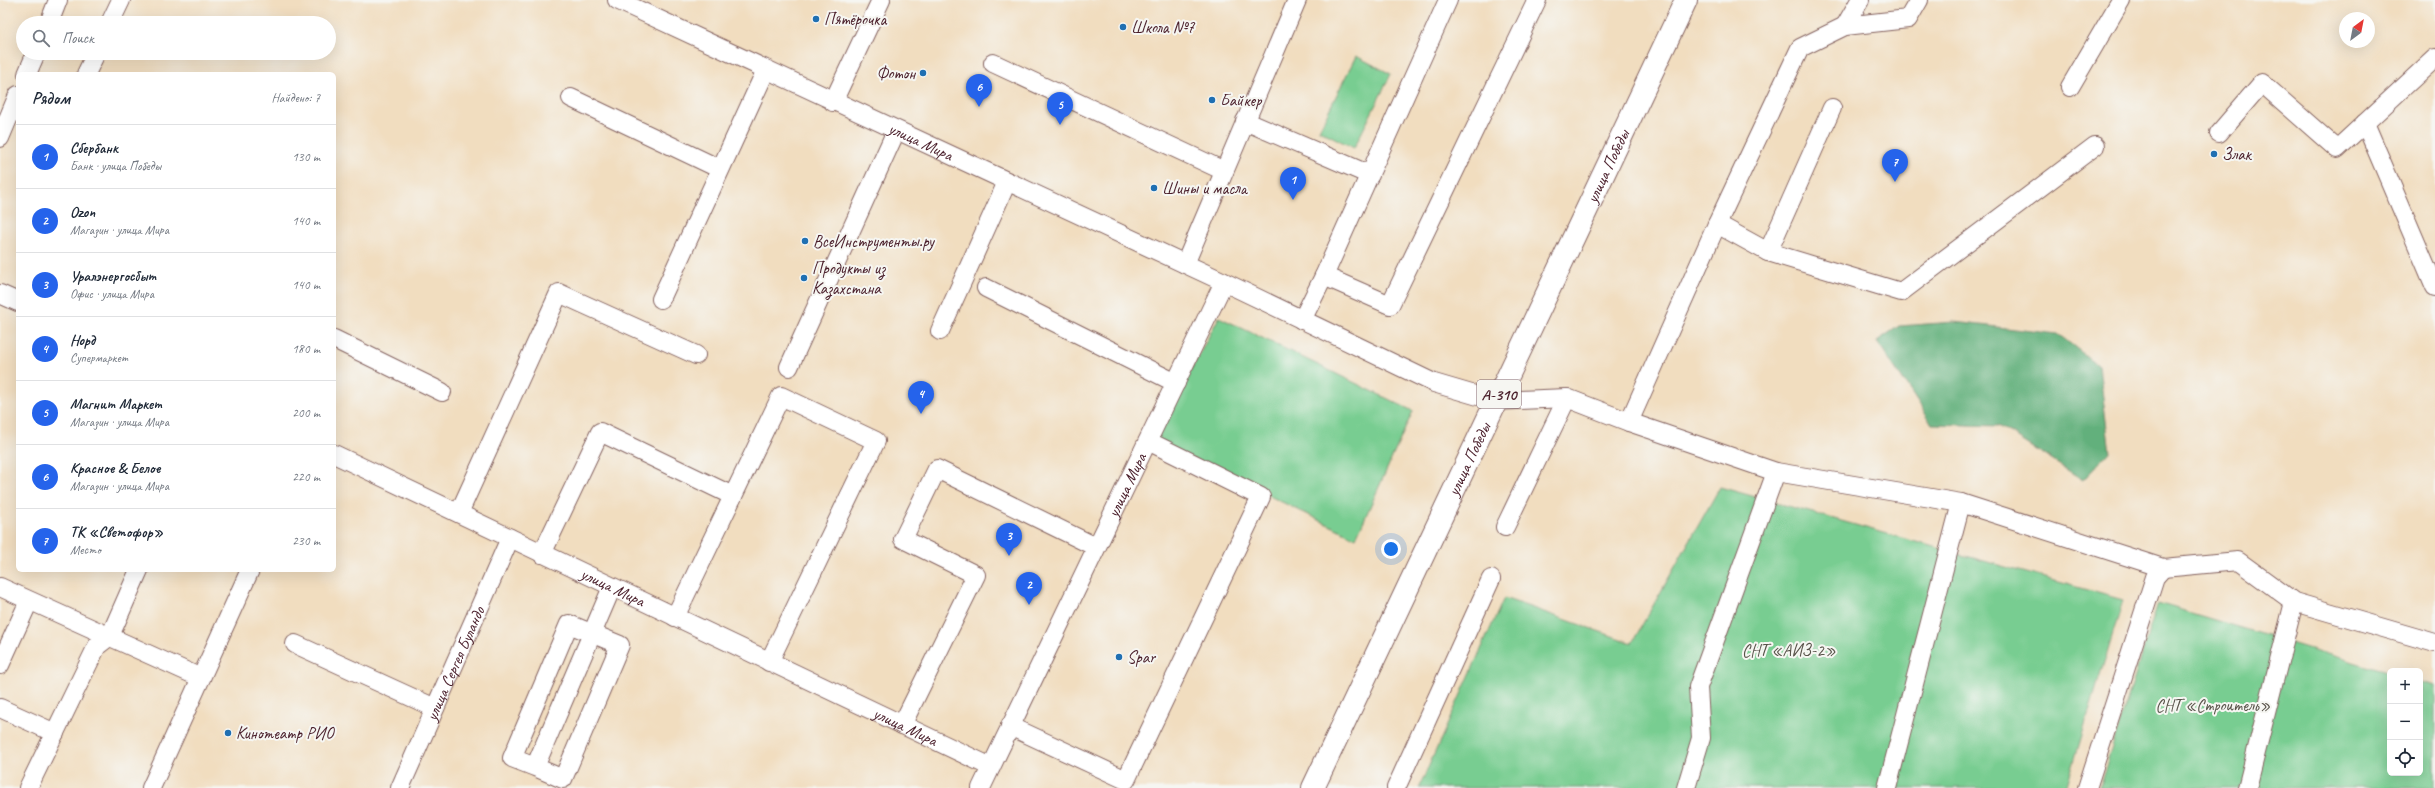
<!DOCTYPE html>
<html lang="ru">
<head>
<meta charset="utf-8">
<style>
	:root { --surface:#fff; --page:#f6f6f7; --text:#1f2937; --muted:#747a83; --line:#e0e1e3; --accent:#2563eb }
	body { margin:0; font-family:Caveat,sans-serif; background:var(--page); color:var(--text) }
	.controls { position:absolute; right:12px; bottom:12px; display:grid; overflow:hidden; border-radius:6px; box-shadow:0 4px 16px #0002 }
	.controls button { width:36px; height:36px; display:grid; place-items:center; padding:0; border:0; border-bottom:1px solid var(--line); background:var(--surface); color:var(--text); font:20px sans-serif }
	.compass { position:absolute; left:2339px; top:12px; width:36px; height:36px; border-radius:50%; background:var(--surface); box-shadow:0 4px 16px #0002; rotate:32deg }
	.you { position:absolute; left:1391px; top:549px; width:14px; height:14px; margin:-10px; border:3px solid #fff; border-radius:50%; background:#1a73e8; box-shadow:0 0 0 6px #1a73e833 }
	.badge { display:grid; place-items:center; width:26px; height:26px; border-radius:50%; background:var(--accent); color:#fff; font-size:13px; font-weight:700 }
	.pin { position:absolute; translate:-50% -33px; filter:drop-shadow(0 1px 2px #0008) }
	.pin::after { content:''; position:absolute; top:21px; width:14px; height:12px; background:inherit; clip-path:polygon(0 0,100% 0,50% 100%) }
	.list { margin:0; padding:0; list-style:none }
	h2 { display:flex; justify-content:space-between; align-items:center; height:52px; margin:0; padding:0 16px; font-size:17px }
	h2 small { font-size:13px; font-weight:400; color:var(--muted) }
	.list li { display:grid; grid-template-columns:26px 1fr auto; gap:12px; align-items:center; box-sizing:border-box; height:64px; padding:0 16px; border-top:1px solid var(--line) }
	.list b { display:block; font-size:15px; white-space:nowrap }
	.list p { margin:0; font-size:13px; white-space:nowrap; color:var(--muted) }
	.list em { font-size:13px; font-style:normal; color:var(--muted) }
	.icon { flex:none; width:22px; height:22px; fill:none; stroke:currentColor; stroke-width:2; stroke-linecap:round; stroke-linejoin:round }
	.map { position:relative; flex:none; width:2435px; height:788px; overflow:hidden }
	.search { position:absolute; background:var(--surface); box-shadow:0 4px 16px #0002; left:16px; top:16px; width:320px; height:44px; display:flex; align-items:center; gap:10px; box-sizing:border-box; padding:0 14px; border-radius:22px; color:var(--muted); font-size:15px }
	.panel { position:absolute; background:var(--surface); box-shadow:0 4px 16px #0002; left:16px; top:72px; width:320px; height:500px; border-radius:6px }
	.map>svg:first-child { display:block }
	.green { fill:#78cd91; stroke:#61765e }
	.forest { fill:#62b07b; stroke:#566853 }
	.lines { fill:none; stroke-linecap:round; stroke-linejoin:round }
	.minor-casing { stroke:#84625f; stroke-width:20 }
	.highway-casing { stroke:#84625f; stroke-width:24 }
	.minor { stroke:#fff; stroke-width:18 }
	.highway { stroke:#fff; stroke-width:22 }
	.poi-dot { fill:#1f6fb2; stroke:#f6f6f2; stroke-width:1.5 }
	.labels { text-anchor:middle; stroke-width:4; stroke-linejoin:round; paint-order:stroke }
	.shield { fill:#f6f6f2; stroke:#7e6067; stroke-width:1 }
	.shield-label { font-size:16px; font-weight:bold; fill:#4a1f2b }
	.poi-label { font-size:17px; fill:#4a1f2b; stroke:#f6f6f2; text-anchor:start }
	.street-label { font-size:17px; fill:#4a1f2b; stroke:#f6f6f2 }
	.park-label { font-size:17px; fill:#58534a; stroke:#f6f6f2 }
</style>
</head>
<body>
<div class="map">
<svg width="2435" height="788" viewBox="0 0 2435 788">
	<rect width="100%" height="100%" fill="#f6f6f2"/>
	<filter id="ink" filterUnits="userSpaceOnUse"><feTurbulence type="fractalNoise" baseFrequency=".025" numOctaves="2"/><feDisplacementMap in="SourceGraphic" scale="8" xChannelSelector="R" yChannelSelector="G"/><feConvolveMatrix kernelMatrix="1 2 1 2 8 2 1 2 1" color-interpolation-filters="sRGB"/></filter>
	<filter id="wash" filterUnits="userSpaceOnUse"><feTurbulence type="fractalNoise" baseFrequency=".012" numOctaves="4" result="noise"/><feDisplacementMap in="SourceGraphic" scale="16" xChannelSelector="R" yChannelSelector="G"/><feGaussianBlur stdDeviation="0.9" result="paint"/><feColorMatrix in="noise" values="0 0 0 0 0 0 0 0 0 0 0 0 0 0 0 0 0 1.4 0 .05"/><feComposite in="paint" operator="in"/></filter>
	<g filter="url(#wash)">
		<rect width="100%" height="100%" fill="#f1ddbf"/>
		<g class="green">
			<polygon points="1356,56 1391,74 1354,148 1319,130"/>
			<polygon points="1219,317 1413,411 1356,538 1154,440"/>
			<polygon points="1720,487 2123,600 2066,788 1419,788 1504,598 1632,643"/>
			<polygon points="2158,603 2390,673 2390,773 2420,773 2420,682 2435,686 2435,788 2099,788"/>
		</g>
		<polygon class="forest" points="1954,322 2058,334 2099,366 2110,452 2083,480 1998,426 1932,424 1877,341 1899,326"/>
	</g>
	<g filter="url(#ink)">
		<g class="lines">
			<g class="minor-casing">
				<g id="minor">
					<path id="s1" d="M617 0 1224 282 1434 383 1495 401 1567 398 1629 422 1776 472 1961 503 2163 568 2238 561 2294 602 2435 643"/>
					<polyline points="49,23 58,0"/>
					<polyline points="110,23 121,0"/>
					<polyline points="1845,26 1860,0"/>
					<polyline points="993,63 1224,171"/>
					<polyline points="27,74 36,53"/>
					<polyline points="86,74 96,53"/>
					<polyline points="2070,87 2121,0"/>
					<polyline points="571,98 720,169"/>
					<polyline points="833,102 881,0"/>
					<polyline points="1245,121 1370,175"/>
					<polyline points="2365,123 2435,287"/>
					<polyline points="2219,133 2262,83 2337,149 2435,58"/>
					<polyline points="0,138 18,95"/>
					<polyline points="1717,224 1768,252 1832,108"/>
					<polyline points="1768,252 1901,292 2095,146"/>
					<polyline points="1185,264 1297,0"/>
					<polyline points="1324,276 1448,0"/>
					<polyline points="986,288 1176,383"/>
					<polyline points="0,294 18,302"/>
					<polyline points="661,299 766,70"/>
					<polyline points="1302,320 1324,276 1390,305 1537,0"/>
					<polyline points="940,331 1007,182"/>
					<polyline points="334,339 442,392"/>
					<polyline points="789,367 896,131"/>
					<polyline points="1629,422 1717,224 1800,48 1845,26 1908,19 1919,0"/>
					<path id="s2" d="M334 454 991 767"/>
					<polyline points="459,513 559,293 696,355"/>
					<polyline points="1505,527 1567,398"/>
					<polyline points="542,554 600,432 733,496"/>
					<polyline points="0,587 201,678"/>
					<polyline points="675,617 781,396 876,441 769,662"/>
					<polyline points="295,644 435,708"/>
					<polyline points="0,665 29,601"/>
					<polyline points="0,708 55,733"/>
					<polyline points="902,725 976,575 903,539 937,469 1096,547"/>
					<polyline points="1010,726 1126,780 1261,497 1148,441"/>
					<polyline points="535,767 512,758 569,624 620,645 563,779 535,767 612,587"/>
					<polyline points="28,788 97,646 110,636 139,570"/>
					<polyline points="151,788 250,570"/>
					<path id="s3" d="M400 788 510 538"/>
					<path id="s4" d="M981 788 1224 282"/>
					<polyline points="1396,788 1491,579"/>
					<polyline points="1686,788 1701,738 1698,687 1776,472"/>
					<polyline points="1887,788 1961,503"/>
					<polyline points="2087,788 2155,577 2163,568"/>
					<polyline points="2247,788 2294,602"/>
				</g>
			</g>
			<g class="highway-casing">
				<g id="highway">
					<path id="s5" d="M1313 788 1686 0"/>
				</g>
			</g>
			<use href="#minor" class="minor"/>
			<use href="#highway" class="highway"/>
		</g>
	</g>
	<g class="poi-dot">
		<circle cx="816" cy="19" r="4"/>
		<circle cx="1123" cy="27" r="4"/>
		<circle cx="923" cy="73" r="4"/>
		<circle cx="1212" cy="100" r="4"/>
		<circle cx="2214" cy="154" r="4"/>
		<circle cx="1154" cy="188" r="4"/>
		<circle cx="805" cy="241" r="4"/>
		<circle cx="804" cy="278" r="4"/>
		<circle cx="1119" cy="657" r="4"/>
		<circle cx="228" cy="733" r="4"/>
	</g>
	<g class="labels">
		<rect class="shield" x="1477" y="380" width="44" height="28" rx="3"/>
		<g class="shield-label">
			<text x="1499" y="400">А-310</text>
		</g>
		<g class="poi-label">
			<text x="824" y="25">Пятёрочка</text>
			<text x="1131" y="33">Школа №7</text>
			<text x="915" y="79" text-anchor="end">Фотон</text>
			<text x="1220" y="106">Байкер</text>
			<text x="2222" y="160">Злак</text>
			<text x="1162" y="194">Шины и масла</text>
			<text x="813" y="247">ВсеИнструменты.ру</text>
			<text x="812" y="274">Продукты из<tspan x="812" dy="20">Казахстана</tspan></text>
			<text x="1127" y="663">Spar</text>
			<text x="236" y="739">Кинотеатр РИО</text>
		</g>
		<g class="street-label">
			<text dy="6" stroke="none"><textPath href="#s1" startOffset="335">улица Мира</textPath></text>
			<text dy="6" stroke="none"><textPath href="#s5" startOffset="688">улица Победы</textPath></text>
			<text dy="6" stroke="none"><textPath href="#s5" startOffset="364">улица Победы</textPath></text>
			<text dy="6" stroke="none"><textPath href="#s4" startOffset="336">улица Мира</textPath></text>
			<text dy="6" stroke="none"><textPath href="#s2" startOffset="309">улица Мира</textPath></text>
			<text dy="6" stroke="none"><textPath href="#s3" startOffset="136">улица Сергея Буландо</textPath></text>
			<text dy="6" stroke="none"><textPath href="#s2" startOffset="633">улица Мира</textPath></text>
		</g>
		<g class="park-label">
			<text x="1789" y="656">СНТ «АИЗ-2»</text>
			<text x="2213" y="711">СНТ «Строитель»</text>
		</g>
	</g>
</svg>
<div class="controls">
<button>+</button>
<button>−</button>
<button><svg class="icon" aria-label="locate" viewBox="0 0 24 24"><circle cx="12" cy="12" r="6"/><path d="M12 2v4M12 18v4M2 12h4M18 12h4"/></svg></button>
</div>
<svg class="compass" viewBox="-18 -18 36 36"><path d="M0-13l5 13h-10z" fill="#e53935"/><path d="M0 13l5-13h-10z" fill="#747a83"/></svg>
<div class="you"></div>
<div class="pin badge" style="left:1293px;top:200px">1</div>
<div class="pin badge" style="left:1029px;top:605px">2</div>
<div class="pin badge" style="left:1009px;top:556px">3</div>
<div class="pin badge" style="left:921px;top:414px">4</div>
<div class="pin badge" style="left:1060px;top:125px">5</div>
<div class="pin badge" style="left:979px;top:107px">6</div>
<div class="pin badge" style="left:1895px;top:182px">7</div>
<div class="search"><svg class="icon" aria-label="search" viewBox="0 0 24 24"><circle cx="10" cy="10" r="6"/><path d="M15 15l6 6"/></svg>Поиск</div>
<section class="panel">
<h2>Рядом<small>Найдено: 7</small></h2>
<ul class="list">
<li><span class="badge">1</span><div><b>Сбербанк</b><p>Банк · улица Победы</p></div><em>130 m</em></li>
<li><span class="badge">2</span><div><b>Ozon</b><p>Магазин · улица Мира</p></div><em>140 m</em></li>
<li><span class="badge">3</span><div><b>Уралэнергосбыт</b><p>Офис · улица Мира</p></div><em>140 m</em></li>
<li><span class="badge">4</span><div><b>Норд</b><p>Супермаркет</p></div><em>180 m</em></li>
<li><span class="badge">5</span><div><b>Магнит Маркет</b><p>Магазин · улица Мира</p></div><em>200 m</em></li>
<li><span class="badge">6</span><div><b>Красное &amp; Белое</b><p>Магазин · улица Мира</p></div><em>220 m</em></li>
<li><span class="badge">7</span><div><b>ТК «Светофор»</b><p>Место</p></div><em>230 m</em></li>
</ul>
</section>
</div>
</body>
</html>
